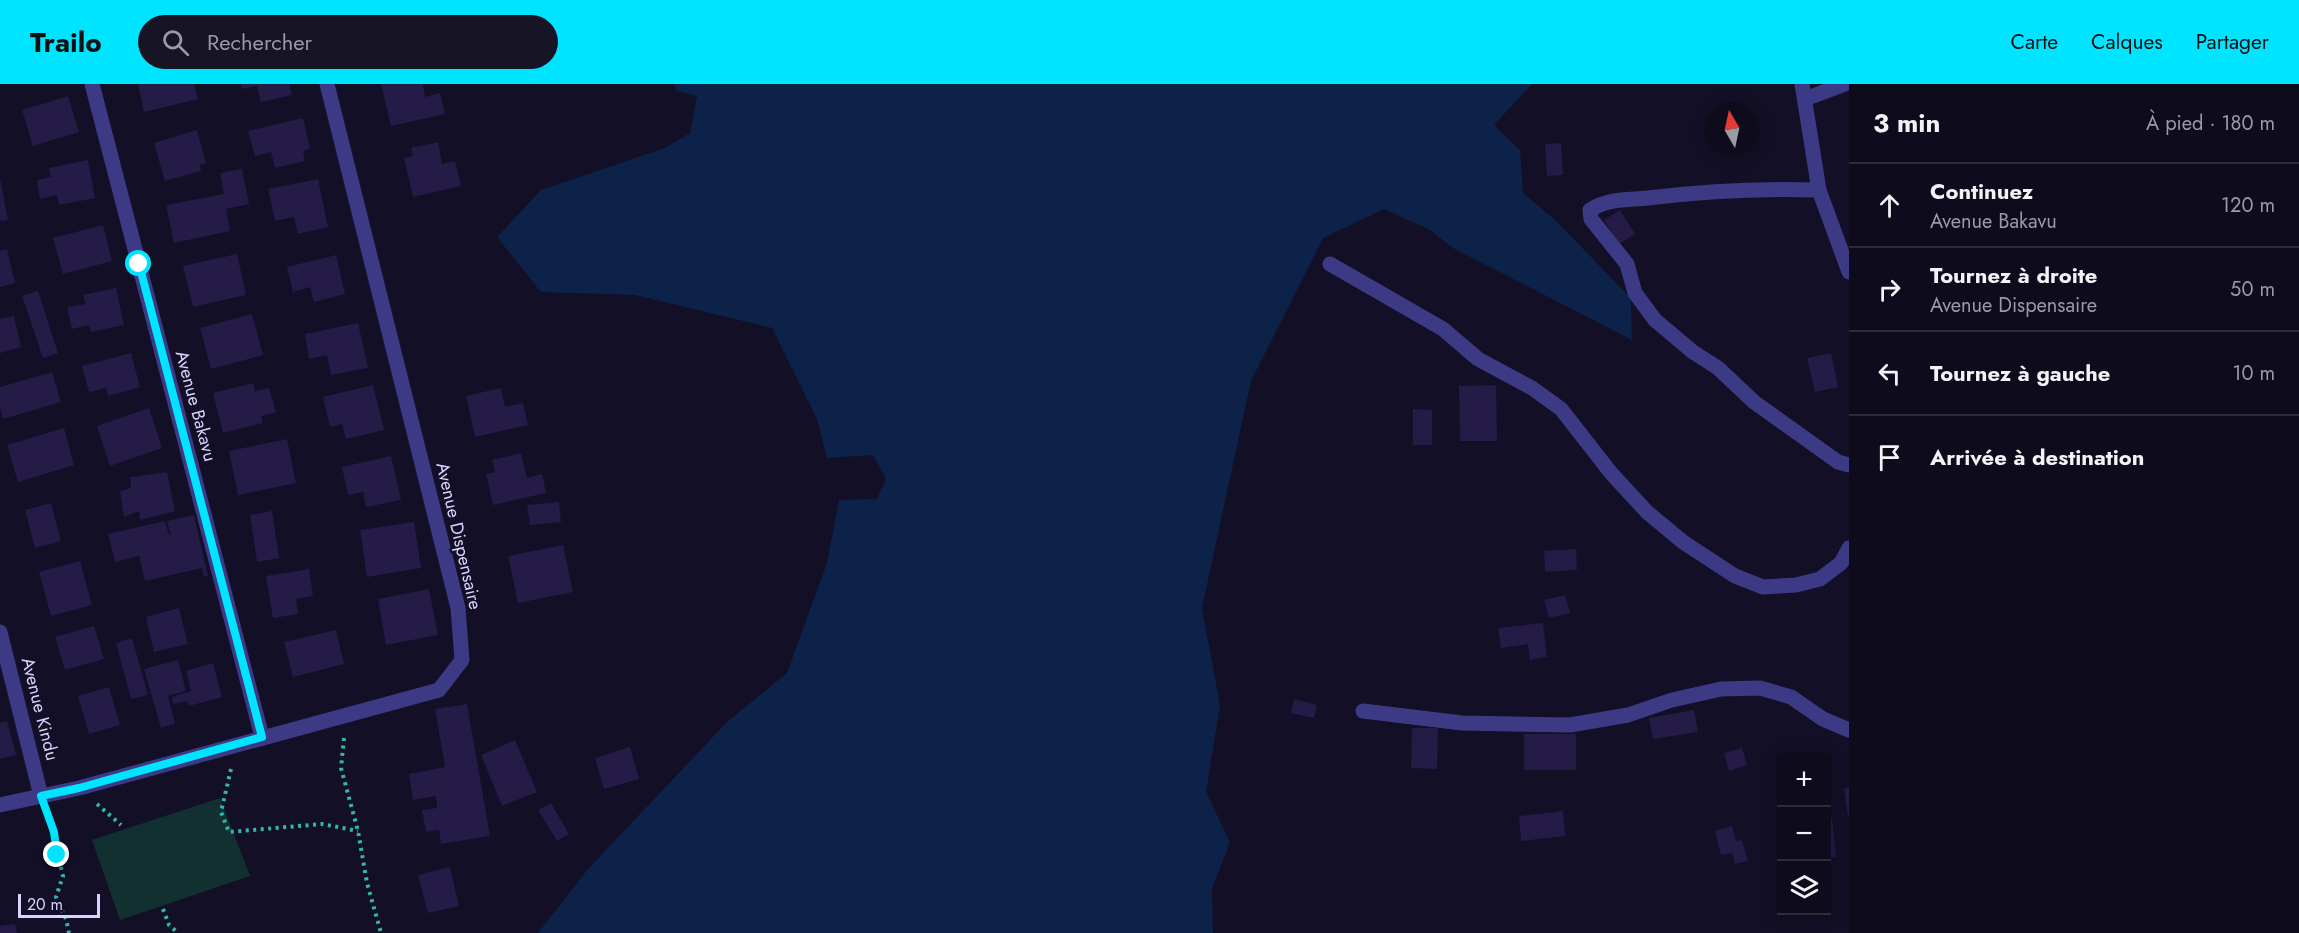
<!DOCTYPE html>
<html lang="fr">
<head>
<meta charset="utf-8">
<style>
	:root { --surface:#0e0b1c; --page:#171425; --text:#f1f3f6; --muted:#9b9ba3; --line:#2e2b3b; --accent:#00e5ff }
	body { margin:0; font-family:Jost,sans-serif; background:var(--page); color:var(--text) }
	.controls { position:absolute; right:18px; bottom:18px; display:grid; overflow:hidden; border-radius:0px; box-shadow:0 3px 15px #0003 }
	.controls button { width:54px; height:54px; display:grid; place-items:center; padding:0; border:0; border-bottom:2px solid var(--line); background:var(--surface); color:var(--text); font:30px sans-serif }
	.compass { position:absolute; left:1705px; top:18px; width:54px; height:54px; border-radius:50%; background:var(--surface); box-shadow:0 3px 15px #0003; rotate:351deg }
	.scale { position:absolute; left:18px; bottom:15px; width:82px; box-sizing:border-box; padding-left:6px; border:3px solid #d9d4ff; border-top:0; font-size:16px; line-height:21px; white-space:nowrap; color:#d9d4ff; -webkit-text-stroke:4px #130f26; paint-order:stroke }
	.stop { position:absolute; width:18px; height:18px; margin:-14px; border:4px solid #00e5ff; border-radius:50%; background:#fff }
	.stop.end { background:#00e5ff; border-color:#fff; box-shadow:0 2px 6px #0008 }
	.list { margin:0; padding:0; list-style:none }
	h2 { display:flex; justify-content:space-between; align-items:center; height:78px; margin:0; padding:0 24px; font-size:26px }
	h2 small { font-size:20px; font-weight:400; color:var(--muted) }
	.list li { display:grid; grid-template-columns:39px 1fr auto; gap:18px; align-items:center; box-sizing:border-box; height:84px; padding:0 24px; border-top:2px solid var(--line) }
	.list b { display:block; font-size:22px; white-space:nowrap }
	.list p { margin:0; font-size:20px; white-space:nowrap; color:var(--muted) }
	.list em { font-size:20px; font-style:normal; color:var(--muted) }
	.icon { flex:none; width:33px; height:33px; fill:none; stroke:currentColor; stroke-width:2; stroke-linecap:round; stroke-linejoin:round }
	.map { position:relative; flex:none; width:1849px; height:849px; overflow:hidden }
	header { display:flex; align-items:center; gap:36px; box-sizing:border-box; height:84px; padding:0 30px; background:var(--accent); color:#111 }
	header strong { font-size:28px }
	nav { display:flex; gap:33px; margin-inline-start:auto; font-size:21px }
	.search { width:420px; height:54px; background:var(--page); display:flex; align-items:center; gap:15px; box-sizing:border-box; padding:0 21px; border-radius:33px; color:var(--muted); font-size:22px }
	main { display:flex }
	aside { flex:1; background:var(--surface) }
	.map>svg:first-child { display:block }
	.green { fill:#12302f }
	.water { fill:#0c2248 }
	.building { fill:#241b47 }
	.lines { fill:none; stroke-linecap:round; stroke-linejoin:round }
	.path { stroke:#2fb8b0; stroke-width:4; stroke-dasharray:3 4.5; stroke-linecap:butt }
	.minor { stroke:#3d3a85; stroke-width:15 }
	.route { stroke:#00e5ff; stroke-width:8 }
	.labels { text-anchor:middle; stroke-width:5; stroke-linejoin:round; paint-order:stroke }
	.street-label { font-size:18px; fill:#d9d4ff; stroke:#130f26 }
</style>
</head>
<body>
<header>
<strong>Trailo</strong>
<div class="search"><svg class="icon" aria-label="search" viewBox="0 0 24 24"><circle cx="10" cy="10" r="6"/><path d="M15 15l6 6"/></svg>Rechercher</div>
<nav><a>Carte</a><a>Calques</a><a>Partager</a></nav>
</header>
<main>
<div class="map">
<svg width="1849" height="849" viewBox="0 0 1849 849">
	<rect width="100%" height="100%" fill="#130f26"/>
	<polygon class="green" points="220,714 250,792 120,836 92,756"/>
	<polygon class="water" points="675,0 1532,0 1494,41 1520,66 1523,109 1555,136 1631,214 1632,256 1453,164 1430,146 1384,125 1323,154 1251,297 1202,524 1220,621 1206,708 1230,758 1212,805 1213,849 538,849 588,785 727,638 787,589 827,479 839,416 877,415 886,395 873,371 827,374 817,335 772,244 635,211 541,208 497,153 541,106 665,64 690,49 697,12 676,7"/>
	<g class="building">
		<polygon points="138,0 194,0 198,15 144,28"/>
		<polygon points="241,0 289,0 292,11 261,18 257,2 242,5"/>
		<polygon points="381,0 423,0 425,13 440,9 445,30 391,42"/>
		<polygon points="68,12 79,48 33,62 22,26"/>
		<polygon points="303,34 310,65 303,67 305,77 275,84 271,68 255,72 248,47"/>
		<polygon points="197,46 206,79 200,81 201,87 165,97 154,59"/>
		<polygon points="438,58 442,80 455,77 461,102 413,113 404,74 413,72 411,64"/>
		<polygon points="1561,59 1563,91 1547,92 1545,60"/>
		<polygon points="88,76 95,114 59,121 57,111 40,115 37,96 51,93 49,84"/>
		<polygon points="242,85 249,120 226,125 230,147 174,159 166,121 224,110 220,89"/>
		<polygon points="0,94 8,136 0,137"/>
		<polygon points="318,95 328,143 298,150 294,133 275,137 268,105"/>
		<polygon points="1620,126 1635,150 1619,160 1604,136"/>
		<polygon points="103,141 112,177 63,190 53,154"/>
		<polygon points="7,165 15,199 0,203 0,167"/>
		<polygon points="237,170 246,211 193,223 183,182"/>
		<polygon points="336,171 345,210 314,218 310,203 293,208 287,183"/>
		<polygon points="116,204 124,241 91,248 89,241 72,245 67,223 86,220 83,211"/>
		<polygon points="38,207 58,269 43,274 22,212"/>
		<polygon points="252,230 263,271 211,285 200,244"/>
		<polygon points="14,232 21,263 0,269 0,235"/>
		<polygon points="358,239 368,284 331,291 327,271 309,275 305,250"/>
		<polygon points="131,269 140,303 108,312 106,304 89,308 82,282"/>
		<polygon points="1831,269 1838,303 1815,308 1807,274"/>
		<polygon points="52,288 61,318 3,335 0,324 0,303"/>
		<polygon points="253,299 255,307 269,304 276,328 261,332 263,339 223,349 213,309"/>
		<polygon points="373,301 384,346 346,355 342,340 330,343 323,313"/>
		<polygon points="1496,301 1497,357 1460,357 1459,302"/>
		<polygon points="501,304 505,323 523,319 528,341 475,353 466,312"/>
		<polygon points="149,324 162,364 110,382 97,342"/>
		<polygon points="1413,325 1432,326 1432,361 1413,361"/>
		<polygon points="64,344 74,381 18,398 7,361"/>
		<polygon points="287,355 296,399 238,411 229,367"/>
		<polygon points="521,369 527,394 542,390 546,409 493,421 486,390 495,388 492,376"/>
		<polygon points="391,372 401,416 366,423 363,408 348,411 342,383"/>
		<polygon points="167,388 175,427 140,436 139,427 124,433 120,407 131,404 130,393"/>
		<polygon points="559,418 561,438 530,441 527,421"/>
		<polygon points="51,419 61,457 35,464 25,426"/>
		<polygon points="272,427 279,474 257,478 250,431"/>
		<polygon points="194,431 208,492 204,493 202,484 145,497 139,472 115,478 108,450 165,437 169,451 171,451 167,437"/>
		<polygon points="414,438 421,484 367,493 360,446"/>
		<polygon points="563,461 573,508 518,519 508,472"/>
		<polygon points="1576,465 1577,486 1545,488 1544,467"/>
		<polygon points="80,477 92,521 51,532 39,488"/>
		<polygon points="309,485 313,512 296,515 298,530 273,534 266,492"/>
		<polygon points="429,505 438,551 386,561 378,515"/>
		<polygon points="1565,511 1570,529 1549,534 1544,516"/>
		<polygon points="179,524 188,560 154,568 146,533"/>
		<polygon points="1543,539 1547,573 1530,576 1528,560 1501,564 1498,544"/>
		<polygon points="94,542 104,575 65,586 55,553"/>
		<polygon points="336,546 344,580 293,593 284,558"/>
		<polygon points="132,554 148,611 131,615 116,559"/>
		<polygon points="178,576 186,607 168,612 175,640 161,644 144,585"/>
		<polygon points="213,579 222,613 189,622 187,617 173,620 172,613 191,607 186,587"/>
		<polygon points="109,603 120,641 89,650 78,612"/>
		<polygon points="1294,615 1317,621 1314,634 1291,629"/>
		<polygon points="467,620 490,752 441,760 439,746 426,748 422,726 437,724 436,712 413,716 409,690 445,683 435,625"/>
		<polygon points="1694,626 1698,648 1653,655 1649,634"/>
		<polygon points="7,637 16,671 0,675 0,639"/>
		<polygon points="1412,644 1438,644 1437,685 1411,684"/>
		<rect x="1524" y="650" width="52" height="36"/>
		<polygon points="515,656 537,708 502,722 481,671"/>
		<polygon points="630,663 639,695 604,705 595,674"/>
		<polygon points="1742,664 1747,681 1729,687 1724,669"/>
		<polygon points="1849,704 1849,731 1848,731 1844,705"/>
		<polygon points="551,719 569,750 557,757 538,726"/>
		<polygon points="1563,727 1565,752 1521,757 1519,732"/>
		<polygon points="1832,734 1836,773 1826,774 1826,735"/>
		<polygon points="1732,742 1736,757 1742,756 1748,777 1735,780 1732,769 1721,771 1715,747"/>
		<polygon points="450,783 459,822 428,829 418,791"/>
		<polygon points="15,840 17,849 0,849 0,842"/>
	</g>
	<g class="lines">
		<g class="path">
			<polyline points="344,654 341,684 358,747 367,799 381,849"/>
			<polyline points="231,685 221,728 229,748 322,740 358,747"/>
			<polyline points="97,720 121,741"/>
			<polyline points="48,732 63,792 56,813 66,835 69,849"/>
			<polyline points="163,825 169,841 178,849"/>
		</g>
		<g class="minor">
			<polyline points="92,0 262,653"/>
			<polyline points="1802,0 1819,106 1849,188"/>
			<polyline points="1805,15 1845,0"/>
			<path d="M1819 106C1762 104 1705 107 1648 114 1628 116 1608 114 1590 126L1591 135 1627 180 1635 209 1655 236 1693 268 1718 284 1754 318 1838 378 1849 381"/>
			<polyline points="1330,180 1443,245 1478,275 1532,304 1561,325 1611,389 1647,428 1683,458 1735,492 1763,503 1796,501 1820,495 1841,479 1849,464"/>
			<polyline points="0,548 41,712"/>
			<polyline points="1363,627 1462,639 1570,641 1628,631 1672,616 1721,605 1760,604 1791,613 1823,635 1849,646"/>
			<polyline points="0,721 79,704 439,606 462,576 458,524 327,0"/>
		</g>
	</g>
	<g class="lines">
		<polyline class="route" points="57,771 54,748 41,712 79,704 262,653 139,180"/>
	</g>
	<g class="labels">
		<g class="street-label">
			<text transform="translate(196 322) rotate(75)" y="6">Avenue Bakavu</text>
			<text transform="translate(459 452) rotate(77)" y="6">Avenue Dispensaire</text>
			<text transform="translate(40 625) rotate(76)" y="6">Avenue Kindu</text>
		</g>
	</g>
</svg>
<div class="controls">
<button>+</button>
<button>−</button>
<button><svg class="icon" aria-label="layers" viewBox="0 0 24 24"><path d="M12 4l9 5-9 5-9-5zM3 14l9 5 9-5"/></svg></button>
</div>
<svg class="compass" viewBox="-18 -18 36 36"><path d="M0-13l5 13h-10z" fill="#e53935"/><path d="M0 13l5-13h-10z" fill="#9b9ba3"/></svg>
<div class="scale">20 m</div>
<div class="stop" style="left:139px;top:180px"></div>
<div class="stop end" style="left:57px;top:771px"></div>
</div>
<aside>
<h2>3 min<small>À pied · 180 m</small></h2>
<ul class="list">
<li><svg class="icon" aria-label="ahead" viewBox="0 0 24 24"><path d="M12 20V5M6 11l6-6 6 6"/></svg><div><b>Continuez</b><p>Avenue Bakavu</p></div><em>120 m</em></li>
<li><svg class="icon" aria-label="right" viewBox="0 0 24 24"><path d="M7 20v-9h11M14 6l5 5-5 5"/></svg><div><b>Tournez à droite</b><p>Avenue Dispensaire</p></div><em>50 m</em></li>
<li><svg class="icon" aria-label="left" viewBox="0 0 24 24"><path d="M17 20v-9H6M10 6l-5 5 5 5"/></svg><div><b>Tournez à gauche</b></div><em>10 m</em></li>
<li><svg class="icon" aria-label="arrive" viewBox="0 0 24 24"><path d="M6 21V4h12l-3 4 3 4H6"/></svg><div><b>Arrivée à destination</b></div></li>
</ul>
</aside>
</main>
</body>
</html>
